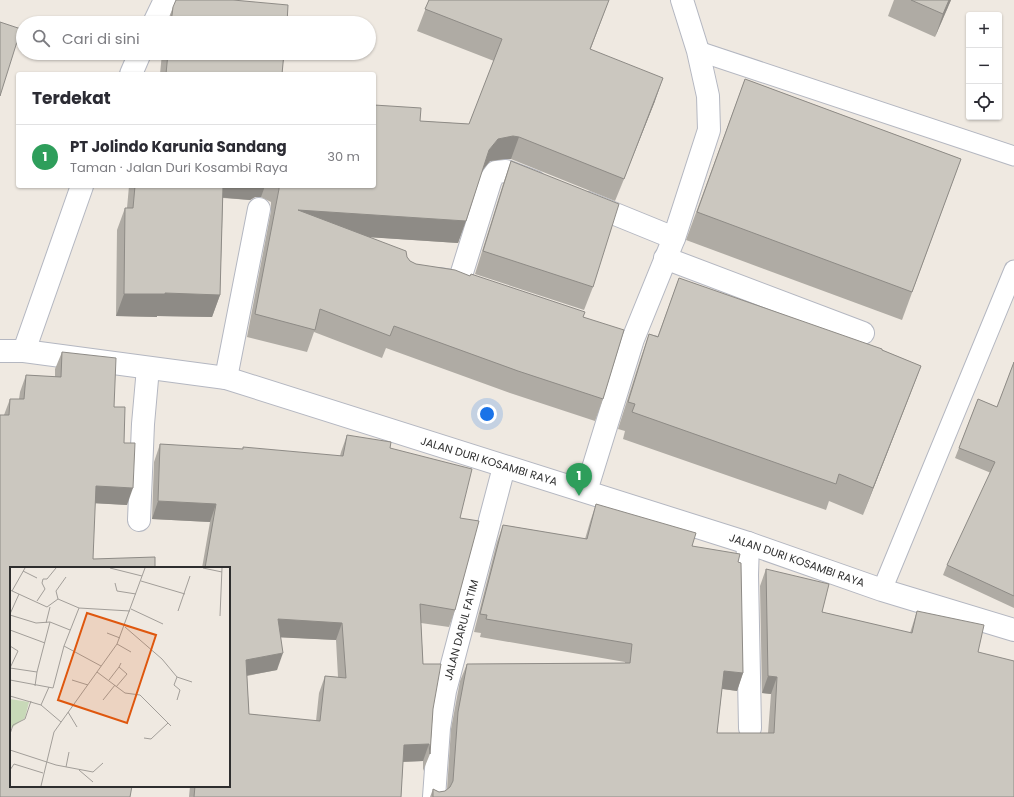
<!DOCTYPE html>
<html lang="id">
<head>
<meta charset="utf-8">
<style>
	:root { --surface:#fff; --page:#f2f2f3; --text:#2b2b33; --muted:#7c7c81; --line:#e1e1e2; --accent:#2563eb }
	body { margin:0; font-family:Poppins,sans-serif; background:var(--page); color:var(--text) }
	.controls { position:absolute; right:12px; top:12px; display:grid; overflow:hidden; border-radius:4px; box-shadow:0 1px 3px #0004 }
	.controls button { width:36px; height:36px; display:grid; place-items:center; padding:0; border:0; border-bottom:1px solid var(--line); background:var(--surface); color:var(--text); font:20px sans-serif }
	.you { position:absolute; left:487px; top:414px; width:14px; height:14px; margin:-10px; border:3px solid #fff; border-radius:50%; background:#1a73e8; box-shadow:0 0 0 6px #1a73e833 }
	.badge { display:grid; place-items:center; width:26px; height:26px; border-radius:50%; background:var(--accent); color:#fff; font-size:13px; font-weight:700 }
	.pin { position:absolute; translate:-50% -33px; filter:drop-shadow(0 1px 2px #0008) }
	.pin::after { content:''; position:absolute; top:21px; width:14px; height:12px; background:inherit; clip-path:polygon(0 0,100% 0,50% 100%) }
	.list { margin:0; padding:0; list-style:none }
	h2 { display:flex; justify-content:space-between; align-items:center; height:52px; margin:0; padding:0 16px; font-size:17px }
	h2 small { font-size:13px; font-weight:400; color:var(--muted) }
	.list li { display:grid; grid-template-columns:26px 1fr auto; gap:12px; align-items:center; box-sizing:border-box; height:64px; padding:0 16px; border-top:1px solid var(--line) }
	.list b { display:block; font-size:15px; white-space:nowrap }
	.list p { margin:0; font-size:13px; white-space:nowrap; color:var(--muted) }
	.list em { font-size:13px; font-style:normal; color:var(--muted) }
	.icon { flex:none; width:22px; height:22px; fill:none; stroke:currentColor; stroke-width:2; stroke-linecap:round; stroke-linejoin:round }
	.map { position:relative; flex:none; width:1014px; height:797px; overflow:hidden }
	.search { position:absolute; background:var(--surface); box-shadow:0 1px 3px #0004; left:16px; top:16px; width:360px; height:44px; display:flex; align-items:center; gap:10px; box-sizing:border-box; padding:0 14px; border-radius:22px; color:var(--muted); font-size:15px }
	.panel { position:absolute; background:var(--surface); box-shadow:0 1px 3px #0004; left:16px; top:72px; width:360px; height:116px; border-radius:4px }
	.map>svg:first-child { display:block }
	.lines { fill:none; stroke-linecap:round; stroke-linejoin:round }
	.service-casing { stroke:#b4b7c1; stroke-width:21 }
	.minor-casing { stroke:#b4b7c1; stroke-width:24 }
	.secondary-casing { stroke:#b4b7c1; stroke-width:24 }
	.service { stroke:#fff; stroke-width:19 }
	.minor { stroke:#fff; stroke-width:22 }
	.secondary { stroke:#fff; stroke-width:22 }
	.wall { fill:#afaba4; fill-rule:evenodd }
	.shaded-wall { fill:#8e8b86 }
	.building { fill:#cbc7bf; stroke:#8e8b86; fill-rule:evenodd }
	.labels { text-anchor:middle; stroke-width:3; stroke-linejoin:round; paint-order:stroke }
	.street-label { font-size:11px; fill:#2e2e2e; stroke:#fff }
	.inset-road { fill:none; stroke:#a29e99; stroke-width:1 }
	.view { fill:#df570e; fill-opacity:0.15; stroke:#df570e; stroke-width:2 }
	.inset-edge { fill:none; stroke:#2e2e2e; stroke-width:2 }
</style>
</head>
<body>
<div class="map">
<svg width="1014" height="797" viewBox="0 0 1014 797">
	<rect width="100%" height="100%" fill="#efe9e1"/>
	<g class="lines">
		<g class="service-casing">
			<g id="service">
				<polyline points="698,51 1014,156"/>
				<polyline points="882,590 1014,270"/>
			</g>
		</g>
		<g class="minor-casing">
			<g id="minor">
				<polyline points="154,23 165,0"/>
				<polyline points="131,74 140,53"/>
				<polyline points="588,203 674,238"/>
				<polyline points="665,258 863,333"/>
				<polyline points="440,279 459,282 491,179 496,172 506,171 535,182"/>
				<polyline points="24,351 82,186"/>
				<polyline points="226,378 259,209"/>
				<polyline points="586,491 633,339 674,238 709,130 708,96 698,51 682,0"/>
				<polyline points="139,520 143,424 148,368"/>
				<polyline points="748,543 747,575 750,728"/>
				<polyline points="434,797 439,728 445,691 504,467"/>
			</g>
		</g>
		<g class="secondary-casing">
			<polyline id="secondary" points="0,351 24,351 226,378 748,543 882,590 1014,630"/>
		</g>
		<use href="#service" class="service"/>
		<use href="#minor" class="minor"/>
		<use href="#secondary" class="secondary"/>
	</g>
	<g class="wall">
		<polygon points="429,0 590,50 655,101 615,201 511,159 505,159 490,161 482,170 458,243 369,237 407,257 410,261 416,264 470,276 583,317 603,399 595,421 510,393 386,348 382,358 314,332 307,352 247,337 271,211 271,202 261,197 255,197 250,200 223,198 220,295 212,317 157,316 157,317 116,316 117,230 125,208 127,208 129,186 374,186 420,121 469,124 494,61 417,31"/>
		<polygon points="894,0 951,0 935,37 888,16"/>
		<polygon points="173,7 287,23 167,23"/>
		<polygon points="162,53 284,53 282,74 160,74"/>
		<polygon points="745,79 961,159 902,320 686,240"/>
		<polygon points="511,161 593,287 584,310 475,274 503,184"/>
		<polygon points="679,278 882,350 921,366 911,392 863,515 829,501 826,510 623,439 625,431 618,429 640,360 649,334 658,336"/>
		<polygon points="62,352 114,407 124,443 127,505 95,503 11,568 4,415 10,399 19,399 20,392 26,375 55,377 55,369"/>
		<polygon points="1014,362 1014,608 943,575 947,565 991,473 955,458 978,399 997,407"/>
		<path d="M347 435 390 448 460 518 455 610 449 627 421 623 423 664 433 709 430 754 423 771V761L403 762 401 797H189L190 786H229V568H202L210 522 152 519 154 462 160 444 340 456 341 452ZM281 637 336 640 338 677 325 676 319 693 316 721 249 714 247 676 277 670Z"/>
		<polygon points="596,504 692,546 738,562 743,673 737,691 722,689 717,733 768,733 771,694 762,693 760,586 766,569 822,612 910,633 917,611 978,652 1014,797 430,797 433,789 439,792 445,791 447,790 451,729 460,681 467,664 625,663 625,662 480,637 481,633 474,632 497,542 503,525 585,539 590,522"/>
	</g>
	<g class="shaded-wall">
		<polygon points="609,0 582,72 590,49"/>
		<polygon points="949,0 951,0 935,37 943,14"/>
		<polygon points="663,78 655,101 615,201 624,179"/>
		<polygon points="513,136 519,137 511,159 505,159 490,161 481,172 489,150 498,139"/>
		<polygon points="220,186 265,186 261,197 255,197 250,200 216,197"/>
		<polygon points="298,210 466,221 458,243 290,232"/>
		<polygon points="165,293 220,295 212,317 157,316 157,317 116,316 124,294"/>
		<polygon points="921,366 911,392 863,515 873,488"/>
		<polygon points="96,486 133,488 127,505 90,503"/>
		<polygon points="158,501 216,504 210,522 152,519"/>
		<polygon points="278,619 342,623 336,640 272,637"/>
		<polygon points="283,653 277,670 239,677 246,660"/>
		<polygon points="724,671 743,673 737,691 717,688"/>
		<polygon points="768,676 777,677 771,694 762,693"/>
		<polygon points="429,744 423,761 398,762 404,745"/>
	</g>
	<g class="building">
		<polygon points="176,0 233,0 288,5 287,23 171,23 173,7"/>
		<polygon points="429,0 609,0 590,49 663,78 624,179 519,137 513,136 498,139 489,150 466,221 298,210 406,251 407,257 410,261 416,264 455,270 470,276 471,274 585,312 583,317 624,330 603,399 518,371 394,326 390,336 320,309 315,330 255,314 279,189 279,186 374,186 374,105 421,108 420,121 469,124 502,39 425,9"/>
		<polygon points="911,0 949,0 943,14"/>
		<polygon points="0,22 21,29 0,96"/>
		<polygon points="168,53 284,53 282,74 166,74"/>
		<polygon points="745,79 961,159 912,292 697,212"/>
		<polygon points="511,161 619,204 593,287 483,251"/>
		<polygon points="135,186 223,186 220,295 165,293 165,294 124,294 125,208 133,208"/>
		<polygon points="679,278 882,349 882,350 921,366 873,488 839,474 836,484 632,412 635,404 628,402 649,334 658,337"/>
		<polygon points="62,352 116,358 114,407 125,407 124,443 135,443 133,488 96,486 93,559 155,557 155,568 11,568 11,786 132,786 130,797 0,797 0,415 9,415 10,399 24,399 26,375 61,377"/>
		<polygon points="1014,362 1014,596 947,565 995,462 959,448 978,399 997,407"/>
		<path d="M347 435 391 442 390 448 472 469 460 518 479 521 455 610 420 604 423 664H441L433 709 430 754 429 744 404 745 401 797H194L195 786H229V568H205L216 504 158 501 160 444 243 449V447L343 456ZM278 619 342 623 346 678 325 676 320 721 249 714 246 660 283 653Z"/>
		<polygon points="596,504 696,533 692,546 740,554 738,562 741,563 743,673 724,671 717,733 774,733 777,677 768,676 766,569 829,584 822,612 912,633 917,611 984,625 978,652 1014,661 1014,797 433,797 433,789 439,792 445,791 450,787 453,781 458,712 467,664 630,663 632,644 486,619 487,615 480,614 503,525 587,539"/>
	</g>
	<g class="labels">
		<g class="street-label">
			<text transform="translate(489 461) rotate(17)" y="4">JALAN DURI KOSAMBI RAYA</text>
			<text transform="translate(797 560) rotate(19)" y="4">JALAN DURI KOSAMBI RAYA</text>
			<text transform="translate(461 630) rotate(-75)" y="4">JALAN DARUL FATIM</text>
		</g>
	</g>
	<g transform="translate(10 567)">
		<rect width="220" height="220" fill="#efe9e1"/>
		<path d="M0 132 19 135 15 151 0 162Z" fill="#c8d9b8"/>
		<path class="inset-road" d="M100 1 132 9M193 1 212 5M13 4 27 11M131 14 175 27M105 16 107 24 126 27M0 23 37 40 48 32 69 41 120 44M2 24 15 1M48 32 46 24 56 10M27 34 35 22 32 16 33 12H37L46 1M121 42 153 57M168 44 180 9M0 47 9 27M0 48 26 56 40 55M210 49 212 1M36 56 40 40M115 60 152 92 167 110 182 115M0 63 35 76M97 66 110 71M107 77 121 85M0 79 8 84 0 101 27 105 40 55 60 63M54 79 91 99M87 105 115 126 130 128 161 159M167 110 164 118 170 123 167 133M0 113 43 121 54 79 69 41M62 113 78 118M99 113 109 100M25 119 27 105M106 120 117 107 109 100 111 96M0 129 31 138 51 155M93 133 105 118M31 138 39 120M58 145 67 160M0 167 3 158 15 152 21 134M134 171 141 172 158 156M0 183 46 198 83 205 93 196M56 200 59 185M0 203 4 197 33 206M69 203 83 215M31 219 44 165 107 77 135 1"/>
		<path class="view" d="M77 46 146 68 117 156 48 133Z"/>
		<rect width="220" height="220" class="inset-edge"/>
	</g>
</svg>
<div class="controls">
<button>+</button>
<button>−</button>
<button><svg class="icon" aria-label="locate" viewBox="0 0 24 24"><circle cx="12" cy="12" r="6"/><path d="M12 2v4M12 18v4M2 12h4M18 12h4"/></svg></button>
</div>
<div class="you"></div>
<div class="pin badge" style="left:579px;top:496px;background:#2e9e5b">1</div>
<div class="search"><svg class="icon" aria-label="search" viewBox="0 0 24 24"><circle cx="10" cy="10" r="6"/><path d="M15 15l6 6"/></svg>Cari di sini</div>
<section class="panel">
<h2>Terdekat<small></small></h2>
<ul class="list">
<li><span class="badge" style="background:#2e9e5b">1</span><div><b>PT Jolindo Karunia Sandang</b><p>Taman · Jalan Duri Kosambi Raya</p></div><em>30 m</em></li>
</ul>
</section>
</div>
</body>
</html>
